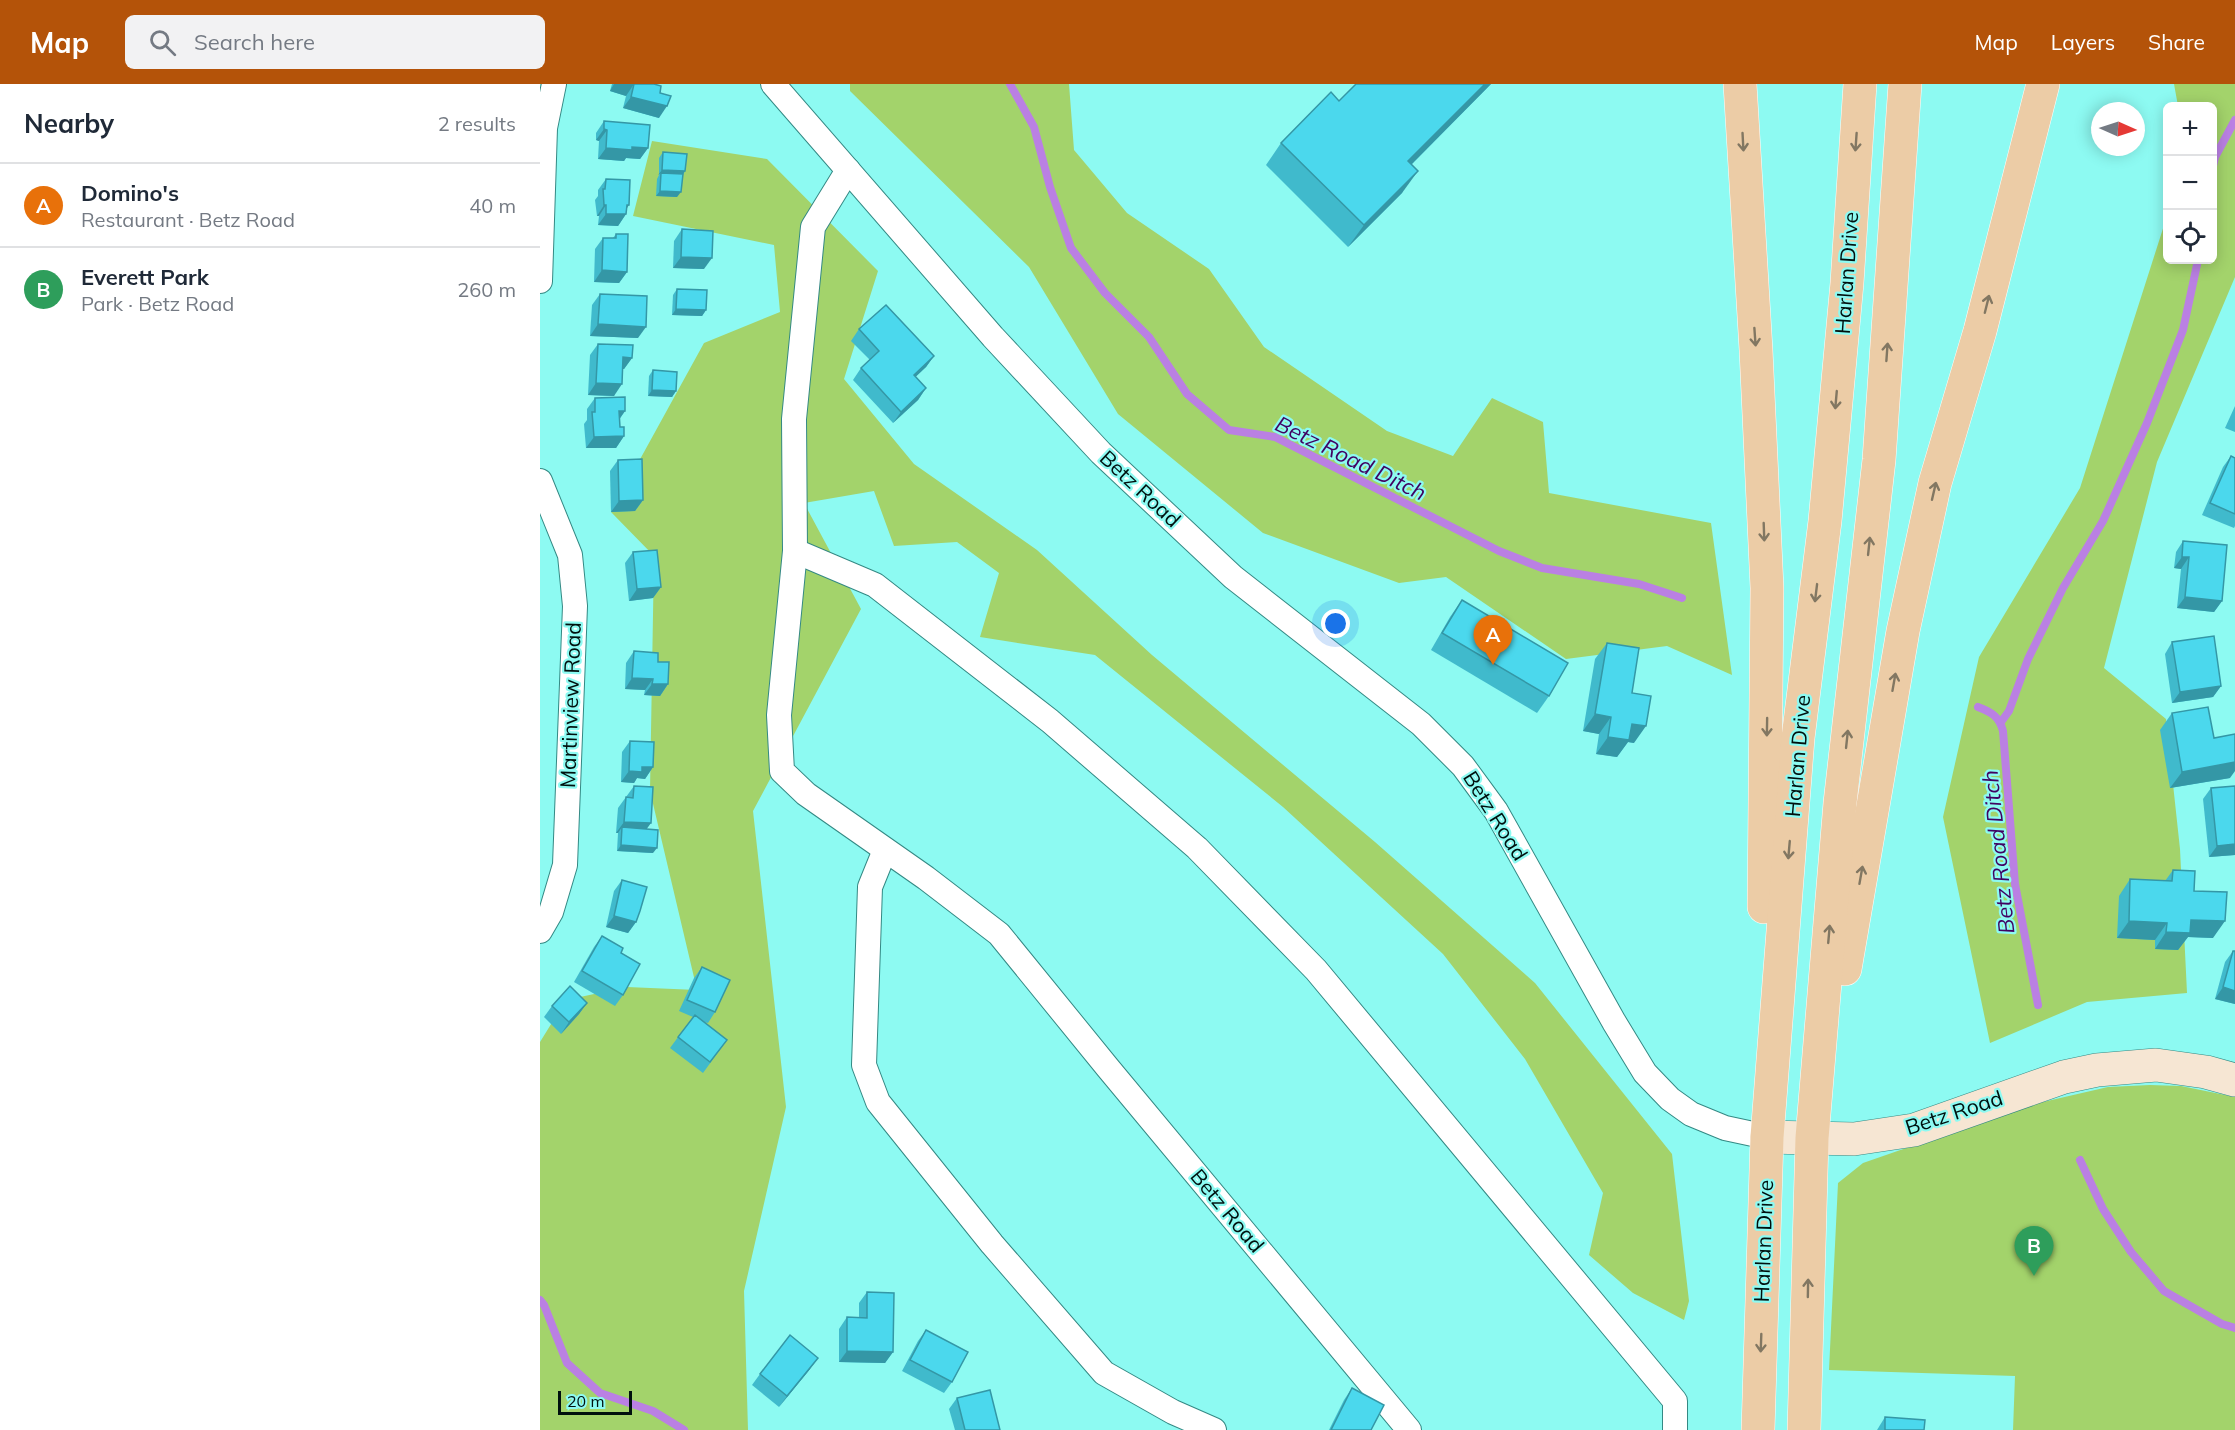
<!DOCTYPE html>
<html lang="en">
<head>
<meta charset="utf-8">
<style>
	:root { --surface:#fff; --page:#f2f2f3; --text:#1f2937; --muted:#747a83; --line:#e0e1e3; --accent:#b45309 }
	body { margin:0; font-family:Mulish,sans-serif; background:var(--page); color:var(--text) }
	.controls { position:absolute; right:18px; top:18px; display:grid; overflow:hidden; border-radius:9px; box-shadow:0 3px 15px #0003 }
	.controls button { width:54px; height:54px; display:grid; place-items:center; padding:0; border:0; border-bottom:2px solid var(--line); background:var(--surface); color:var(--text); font:30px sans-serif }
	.compass { position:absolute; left:1551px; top:18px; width:54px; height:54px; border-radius:50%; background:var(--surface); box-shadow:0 3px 15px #0003; rotate:93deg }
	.scale { position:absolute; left:18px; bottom:15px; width:74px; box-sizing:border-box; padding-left:6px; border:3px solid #00100e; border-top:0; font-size:16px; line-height:21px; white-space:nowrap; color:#00100e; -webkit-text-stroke:4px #8dfaf2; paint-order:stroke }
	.you { position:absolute; left:796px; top:540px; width:21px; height:21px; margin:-15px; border:4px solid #fff; border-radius:50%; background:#1a73e8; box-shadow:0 0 0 9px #1a73e833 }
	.badge { display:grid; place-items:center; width:39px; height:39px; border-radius:50%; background:var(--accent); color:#fff; font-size:20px; font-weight:700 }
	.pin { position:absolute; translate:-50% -50px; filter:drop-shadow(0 2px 3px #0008) }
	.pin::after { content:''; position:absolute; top:32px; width:21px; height:18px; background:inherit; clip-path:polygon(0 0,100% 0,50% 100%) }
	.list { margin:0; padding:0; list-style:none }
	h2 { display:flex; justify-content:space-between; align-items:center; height:78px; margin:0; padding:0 24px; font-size:26px }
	h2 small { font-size:20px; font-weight:400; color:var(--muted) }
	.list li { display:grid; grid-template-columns:39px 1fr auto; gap:18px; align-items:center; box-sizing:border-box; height:84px; padding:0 24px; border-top:2px solid var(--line) }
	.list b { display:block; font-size:22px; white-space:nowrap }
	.list p { margin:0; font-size:20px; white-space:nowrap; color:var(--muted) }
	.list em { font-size:20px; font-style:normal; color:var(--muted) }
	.icon { flex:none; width:33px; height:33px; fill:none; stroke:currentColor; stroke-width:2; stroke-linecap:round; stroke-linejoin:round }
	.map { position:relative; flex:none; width:1695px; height:1346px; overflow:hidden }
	header { display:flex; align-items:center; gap:36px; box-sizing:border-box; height:84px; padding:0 30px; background:var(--accent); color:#fff }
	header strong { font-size:28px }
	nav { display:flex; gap:33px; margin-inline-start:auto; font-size:21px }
	.search { width:420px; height:54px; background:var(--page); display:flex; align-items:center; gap:15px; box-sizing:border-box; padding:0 21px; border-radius:9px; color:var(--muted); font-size:22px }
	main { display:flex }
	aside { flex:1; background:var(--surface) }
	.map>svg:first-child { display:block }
	.green { fill:#a3d36b }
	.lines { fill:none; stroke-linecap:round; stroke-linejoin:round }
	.stream { stroke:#ba80e3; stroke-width:8 }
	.street-casing { stroke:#348984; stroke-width:26 }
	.secondary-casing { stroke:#348984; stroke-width:34 }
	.primary-casing { stroke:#fff; stroke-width:34 }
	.street { stroke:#fff; stroke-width:24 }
	.secondary { stroke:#f6e6d3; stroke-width:33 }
	.primary { stroke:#eccca6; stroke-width:33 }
	.wall { fill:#40bacc }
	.shaded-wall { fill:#3497a6 }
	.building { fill:#4bd8ed; stroke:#3497a6; stroke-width:1.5 }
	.oneway { stroke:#827762 }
	.labels { text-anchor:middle; stroke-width:4.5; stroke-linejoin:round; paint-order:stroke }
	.street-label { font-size:21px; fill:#00100e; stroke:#8dfaf2 }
	.water-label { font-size:22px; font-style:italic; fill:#410260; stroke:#8dfaf2 }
</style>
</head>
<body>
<header>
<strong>Map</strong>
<div class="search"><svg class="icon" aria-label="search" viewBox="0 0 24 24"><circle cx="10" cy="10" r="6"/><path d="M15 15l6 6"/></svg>Search here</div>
<nav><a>Map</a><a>Layers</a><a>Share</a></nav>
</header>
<main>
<aside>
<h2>Nearby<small>2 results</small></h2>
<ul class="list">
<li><span class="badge" style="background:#e8710a">A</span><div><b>Domino's</b><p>Restaurant · Betz Road</p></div><em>40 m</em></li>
<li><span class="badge" style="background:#2e9e5b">B</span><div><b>Everett Park</b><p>Park · Betz Road</p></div><em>260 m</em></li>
</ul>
</aside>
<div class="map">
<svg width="1695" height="1346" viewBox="0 0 1695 1346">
	<rect width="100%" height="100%" fill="#8dfaf2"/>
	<g class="green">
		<polygon points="310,0 529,0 534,66 587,129 669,185 724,263 847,347 913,372 952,314 1003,338 1009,409 1171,439 1192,591 1127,562 1026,575 906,493 859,499 723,449 578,330 489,183 310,7"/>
		<polygon points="1634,0 1695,0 1695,193 1617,378 1564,584 1626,635 1640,765 1647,909 1547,918 1450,959 1403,733 1439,573 1540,404 1627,132 1628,176 1672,176 1672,22 1638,22"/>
		<polygon points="112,57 227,75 338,187 304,295 374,380 497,466 612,571 835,758 995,899 1132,1070 1149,1217 1144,1236 1093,1209 1049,1171 1063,1109 985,975 903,870 743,723 555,571 440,553 459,489 417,458 354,462 334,407 264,419 321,525 213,727 246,1023 204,1207 208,1346 0,1346 0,958 26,916 87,903 157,906 110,707 114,472 71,428 164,259 240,228 234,161 93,132"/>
		<polygon points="1610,1001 1641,1002 1695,1013 1695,1346 1473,1346 1475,1292 1289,1286 1298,1099 1323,1079 1490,1021 1568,1003"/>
	</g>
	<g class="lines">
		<g class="stream">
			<polyline points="470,0 494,43 510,103 531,164 565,209 609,253 647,310 689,346 735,353 959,467 1002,484 1099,500 1142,514"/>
			<polyline points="1672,87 1675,73 1695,36"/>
			<path d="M1438 623C1451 628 1459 632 1463 647L1475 800 1498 921"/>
			<polyline points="1461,638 1469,627 1488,575 1523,504 1563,437 1607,339 1643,246 1658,176"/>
			<polyline points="1540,1076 1563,1125 1591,1168 1624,1207 1682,1240 1695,1244"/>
			<polyline points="0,1216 4,1221 27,1279 60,1309 113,1327 144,1346"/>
		</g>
		<g class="street-casing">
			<g id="street">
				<polyline points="233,0 453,253 561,369 693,493 881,640 923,682 956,727 1074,938 1105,989 1130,1015 1151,1030 1185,1044 1227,1053"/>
				<polyline points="308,86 273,143 254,335 255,467 239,631 242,687 266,710 386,794 459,850 568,984 869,1346"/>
				<polyline points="0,197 5,44 14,0"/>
				<polyline points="0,397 30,471 35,522 25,781 11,828 0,847"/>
				<polyline points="255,467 335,501 510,637 657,764 776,886 1135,1317 1135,1346"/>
				<polyline points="345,766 330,803 324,981 338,1018 452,1160 564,1289 633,1328 674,1346"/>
			</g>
		</g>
		<g class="secondary-casing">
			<polyline id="secondary" points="1227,1053 1314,1055 1374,1046 1524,993 1557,986 1616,981 1666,988 1695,996"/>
		</g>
		<g class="primary-casing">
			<g id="primary">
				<polyline points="1200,0 1216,266 1227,504 1224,823"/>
				<polyline points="1305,885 1363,547 1395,399 1440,247 1503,0"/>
				<polyline points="1218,1346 1227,1053 1258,654 1285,437 1307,199 1320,0"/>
				<polyline points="1264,1346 1272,1054 1300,719 1339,376 1365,0"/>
			</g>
		</g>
		<use href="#street" class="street"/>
		<use href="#secondary" class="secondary"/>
		<use href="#primary" class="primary"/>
	</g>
	<g class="wall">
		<polygon points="72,0 114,0 120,9 119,34 83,24 86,12 70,7"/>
		<polygon points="816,0 951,0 872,80 862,109 808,163 726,81 741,59 799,17"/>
		<polygon points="64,37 108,64 100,75 86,74 84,77 58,75 59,57 56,56 56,49"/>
		<polygon points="123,68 145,87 143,91 137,113 116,112 117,95 119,91 119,74"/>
		<polygon points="66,95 87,125 86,130 78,142 58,141 59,132 57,132 55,116 58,112 58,106"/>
		<polygon points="142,145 164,185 133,184 134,157"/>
		<polygon points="76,150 87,188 79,199 54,198 55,165 63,154 73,154"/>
		<polygon points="137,205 166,226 162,232 132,231 133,211"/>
		<polygon points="60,210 98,254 50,252 52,221"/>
		<polygon points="319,245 394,272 386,283 375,293 386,304 378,316 353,339 313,296 321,284 330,276 311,257"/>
		<polygon points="58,260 92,274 84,285 83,285 74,312 48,311 50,271"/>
		<polygon points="113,286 136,307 132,313 108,312 109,292"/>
		<polygon points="55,314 85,327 79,336 80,343 84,352 76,364 46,364 44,340 47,336 47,325"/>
		<polygon points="1695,322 1695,348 1685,344"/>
		<polygon points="1691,372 1695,374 1695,442 1694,444 1662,431 1683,383"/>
		<polygon points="78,376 103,416 95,427 71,428 70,387"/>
		<polygon points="1643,457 1682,517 1674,528 1637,524 1641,485 1634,484 1636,468"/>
		<polygon points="93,468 121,503 113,514 89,517 85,479"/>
		<polygon points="922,516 1009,612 997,629 891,566 910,533"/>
		<polygon points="1632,558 1681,602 1673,613 1632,619 1625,570"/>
		<polygon points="1067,559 1092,609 1094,659 1088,658 1077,673 1056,670 1059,650 1043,647 1055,575"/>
		<polygon points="94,567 118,578 128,600 120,612 104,611 105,606 85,605 86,579"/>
		<polygon points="1632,629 1674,654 1690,694 1630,704 1620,646"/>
		<polygon points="90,657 113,683 105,695 97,694 94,699 81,698 82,668"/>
		<polygon points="94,702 107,745 113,769 77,767 78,749 76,749 78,724"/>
		<polygon points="1671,704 1695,771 1669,773 1663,715"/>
		<polygon points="1633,786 1654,807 1673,854 1648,853 1638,866 1615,865 1615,856 1577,854 1579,812 1590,795 1625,797"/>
		<polygon points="82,796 96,838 88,849 66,843 74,807"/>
		<polygon points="62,852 81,869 83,911 75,922 34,898 54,863"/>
		<polygon points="1693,867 1695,867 1695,920 1675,915 1685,878"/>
		<polygon points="162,883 175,928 168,939 164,938 187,956 163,989 130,964 153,933 139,927 154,894"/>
		<polygon points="47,919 39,930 21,950 4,933 12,922"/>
		<polygon points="327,1208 353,1268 345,1279 299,1278 299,1245 307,1233 319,1234 319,1219"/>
		<polygon points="386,1246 412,1298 404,1309 362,1287 378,1257"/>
		<polygon points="270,1285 239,1323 212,1301 220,1290"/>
		<polygon points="812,1304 831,1346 789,1346 804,1316"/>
		<polygon points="417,1314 460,1346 415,1346 409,1325"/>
		<polygon points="1345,1333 1384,1346 1337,1346"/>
	</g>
	<g class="shaded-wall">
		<polygon points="74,0 94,0 86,12 70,7"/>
		<polygon points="945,0 951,0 853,99 868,77"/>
		<polygon points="91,13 127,22 119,34 83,24"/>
		<polygon points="64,45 67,46 59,57 56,56"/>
		<polygon points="92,63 108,64 100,75 86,74 84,77 58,75 66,64"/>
		<polygon points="122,86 145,87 141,93 121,89 118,91"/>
		<polygon points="878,87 862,109 808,163 824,141"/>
		<polygon points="120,107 141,108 137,113 116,112"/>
		<polygon points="64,121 66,121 59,132 57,132"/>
		<polygon points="87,121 89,121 83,130 86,130 78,142 58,141 66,130"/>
		<polygon points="141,173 172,174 164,185 133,184"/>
		<polygon points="62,186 87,188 79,199 54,198"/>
		<polygon points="136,225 166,226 162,232 132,231"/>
		<polygon points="58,240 106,243 98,254 50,252"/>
		<polygon points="394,272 386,283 366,302 374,291"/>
		<polygon points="83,273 92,274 84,285 75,285"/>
		<polygon points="56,299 82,300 74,312 48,311"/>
		<polygon points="386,304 378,316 353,339 361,328"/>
		<polygon points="112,306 136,307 132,313 108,312"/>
		<polygon points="79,327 85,327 77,338"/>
		<polygon points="84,352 76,364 46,364 54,353"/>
		<polygon points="103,416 95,427 71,428 79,417"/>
		<polygon points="1642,473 1649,473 1641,485 1634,484"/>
		<polygon points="121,503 113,514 89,517 97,505"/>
		<polygon points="1645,513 1682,517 1674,528 1637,524"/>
		<polygon points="92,594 113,595 105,606 85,605"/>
		<polygon points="112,600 128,600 120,612 104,611"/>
		<polygon points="1681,602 1673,613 1632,619 1640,608"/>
		<polygon points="1055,630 1071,633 1059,650 1043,647"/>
		<polygon points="1092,640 1106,642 1094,659 1088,658 1077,673 1056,670 1068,653"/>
		<polygon points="1695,678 1695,687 1690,694 1630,704 1642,688"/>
		<polygon points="102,683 113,683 105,695 97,694 94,699 81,698 89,687"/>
		<polygon points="84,738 111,739 103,750 82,743 78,749 76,749"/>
		<polygon points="1695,760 1695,771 1669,773 1677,762"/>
		<polygon points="81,761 117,764 113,769 77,767"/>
		<polygon points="74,832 96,838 88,849 66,843"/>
		<polygon points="1651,836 1685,837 1673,854 1648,853 1638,866 1615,865 1626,848"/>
		<polygon points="1589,837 1627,839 1615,856 1577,854"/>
		<polygon points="1683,903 1695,907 1695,920 1675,915"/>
		<polygon points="47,919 39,930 21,950 29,938"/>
		<polygon points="307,1267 353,1268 345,1279 299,1278"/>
		<polygon points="278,1274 270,1285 239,1323 247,1312"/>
	</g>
	<g class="building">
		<polygon points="92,0 114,0 121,2 120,9 131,12 127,22 91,13 94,0"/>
		<polygon points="816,0 945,0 868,77 878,87 824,141 741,59 791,8 799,17"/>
		<polygon points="64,37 110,41 108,64 92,63 92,66 66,64 67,46 64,45"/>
		<polygon points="123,68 147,70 145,87 122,86"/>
		<polygon points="121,89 143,90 141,108 120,107"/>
		<polygon points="66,95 90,96 89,121 87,121 86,130 66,130 66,121 64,121 63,105 65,105"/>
		<polygon points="142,145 173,147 172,174 141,173"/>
		<polygon points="76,150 88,150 87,188 62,186 63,154 76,154"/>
		<polygon points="137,205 167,206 166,226 136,225"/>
		<polygon points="60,210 107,212 106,243 58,240"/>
		<polygon points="346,221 394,272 374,291 386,304 361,328 321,284 339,267 319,245"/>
		<polygon points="58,260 93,261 92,274 83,273 82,300 56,299"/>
		<polygon points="113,286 137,288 136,307 112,306"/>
		<polygon points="85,313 85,327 79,327 80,343 84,343 84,352 54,353 52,328 55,328 55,314"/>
		<polygon points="1691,372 1695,374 1695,430 1670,419"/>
		<polygon points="102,375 103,416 79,417 78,376"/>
		<polygon points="1643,457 1687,461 1682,517 1645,513 1649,473 1642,473"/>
		<polygon points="117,466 121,503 97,505 93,468"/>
		<polygon points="922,516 1028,579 1009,612 902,549"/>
		<polygon points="1674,552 1681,602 1640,608 1632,558"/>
		<polygon points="1067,559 1099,564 1092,609 1111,612 1106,642 1092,640 1089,656 1068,653 1071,633 1055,630"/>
		<polygon points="94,567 118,569 118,578 129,578 128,600 112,600 113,595 92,594"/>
		<polygon points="1668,623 1674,654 1695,650 1695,678 1642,688 1632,629"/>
		<polygon points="90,657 114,658 113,683 102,683 102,688 89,687"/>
		<polygon points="94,702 113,703 111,739 84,738 86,713 93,714"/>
		<polygon points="1695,702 1695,760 1677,762 1671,704"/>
		<polygon points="82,743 118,746 117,764 81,761"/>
		<polygon points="1633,786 1655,787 1654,807 1687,808 1685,837 1651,836 1650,849 1626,848 1627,839 1589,837 1590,795 1632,797"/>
		<polygon points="82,796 107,803 100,827 96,838 74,832"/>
		<polygon points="62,852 83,864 81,869 100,880 83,911 42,887"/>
		<polygon points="1693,867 1695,867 1695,907 1683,903"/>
		<polygon points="162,883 190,896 175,928 147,916"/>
		<polygon points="30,902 47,919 29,938 12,922"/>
		<polygon points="155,931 187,956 170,978 138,953"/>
		<polygon points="327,1208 354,1209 353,1268 307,1267 307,1233 327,1234"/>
		<polygon points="386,1246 428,1268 412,1298 370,1276"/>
		<polygon points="250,1251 278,1274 247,1312 220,1290"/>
		<polygon points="812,1304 844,1321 831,1346 791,1346"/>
		<polygon points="450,1306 460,1346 425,1346 417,1314"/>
		<polygon points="1345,1333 1385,1336 1384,1346 1345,1346"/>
	</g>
	<defs><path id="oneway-shaft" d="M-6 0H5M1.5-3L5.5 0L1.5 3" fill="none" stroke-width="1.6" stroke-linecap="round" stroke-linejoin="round" transform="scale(1.5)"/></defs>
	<g class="oneway">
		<use href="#oneway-shaft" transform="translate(1203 58) rotate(87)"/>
		<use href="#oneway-shaft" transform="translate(1316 58) rotate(94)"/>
		<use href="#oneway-shaft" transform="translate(1447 220) rotate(-76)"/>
		<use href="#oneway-shaft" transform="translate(1215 253) rotate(86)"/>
		<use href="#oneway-shaft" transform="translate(1347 268) rotate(-86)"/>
		<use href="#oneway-shaft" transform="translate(1296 316) rotate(95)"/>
		<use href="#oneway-shaft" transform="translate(1394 407) rotate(-77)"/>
		<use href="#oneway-shaft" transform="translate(1224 448) rotate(88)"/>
		<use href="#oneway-shaft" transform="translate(1329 462) rotate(-84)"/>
		<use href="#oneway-shaft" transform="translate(1276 509) rotate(97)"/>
		<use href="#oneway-shaft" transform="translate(1354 598) rotate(-80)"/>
		<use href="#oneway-shaft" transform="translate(1227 643) rotate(91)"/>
		<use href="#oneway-shaft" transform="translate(1307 655) rotate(-84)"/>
		<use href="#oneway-shaft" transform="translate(1249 766) rotate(95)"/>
		<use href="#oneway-shaft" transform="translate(1321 791) rotate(-80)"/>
		<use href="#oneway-shaft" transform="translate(1289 850) rotate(-85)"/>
		<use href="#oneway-shaft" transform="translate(1268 1204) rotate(-89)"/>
		<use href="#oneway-shaft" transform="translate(1221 1259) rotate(92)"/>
	</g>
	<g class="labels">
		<g class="street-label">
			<text transform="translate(1307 189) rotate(-86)" y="7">Harlan Drive</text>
			<text transform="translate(600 405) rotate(43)" y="7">Betz Road</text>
			<text transform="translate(31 621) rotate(-88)" y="7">Martinview Road</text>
			<text transform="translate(1258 672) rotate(-85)" y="7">Harlan Drive</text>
			<text transform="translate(955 732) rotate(58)" y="7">Betz Road</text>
			<text transform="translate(1414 1029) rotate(-18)" y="7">Betz Road</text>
			<text transform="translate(687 1127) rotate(50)" y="7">Betz Road</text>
			<text transform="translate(1224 1157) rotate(-88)" y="7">Harlan Drive</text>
		</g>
		<g class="water-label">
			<text transform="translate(811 374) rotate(26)" y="8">Betz Road Ditch</text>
			<text transform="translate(1458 768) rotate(-96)" y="8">Betz Road Ditch</text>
		</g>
	</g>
</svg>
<div class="controls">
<button>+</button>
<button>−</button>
<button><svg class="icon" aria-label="locate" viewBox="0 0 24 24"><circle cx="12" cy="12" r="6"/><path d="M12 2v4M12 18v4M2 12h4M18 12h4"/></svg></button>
</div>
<svg class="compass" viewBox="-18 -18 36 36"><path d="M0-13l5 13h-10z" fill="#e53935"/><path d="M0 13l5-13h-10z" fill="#747a83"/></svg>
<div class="scale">20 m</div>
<div class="you"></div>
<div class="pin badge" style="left:953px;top:581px;background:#e8710a">A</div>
<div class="pin badge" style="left:1494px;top:1192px;background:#2e9e5b">B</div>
</div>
</main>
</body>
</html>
